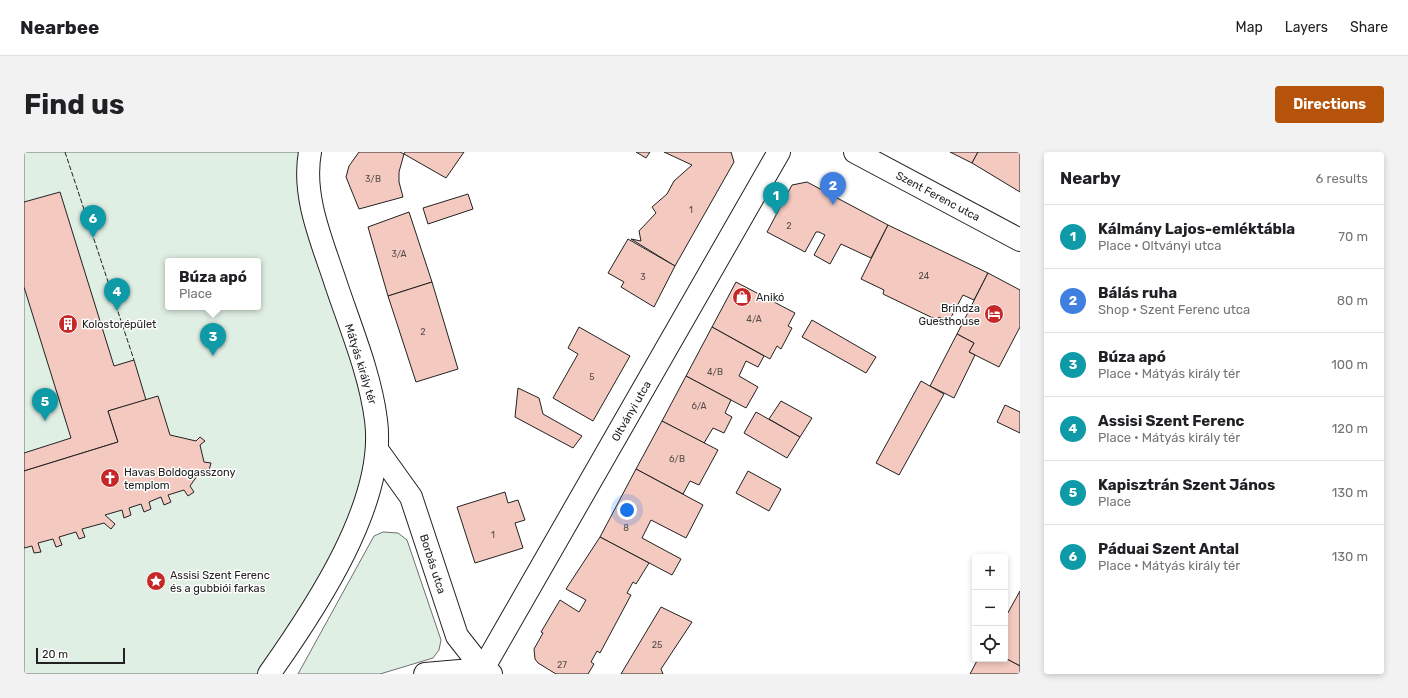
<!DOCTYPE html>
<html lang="en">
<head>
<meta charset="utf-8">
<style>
	:root { --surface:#fff; --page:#f2f2f2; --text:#202124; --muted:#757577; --line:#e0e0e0; --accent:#b45309 }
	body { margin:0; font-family:Rubik,sans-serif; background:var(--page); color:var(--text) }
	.controls { position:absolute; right:12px; bottom:12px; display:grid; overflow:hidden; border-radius:4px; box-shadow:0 2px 6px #0003 }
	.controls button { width:36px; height:36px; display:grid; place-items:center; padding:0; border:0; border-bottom:1px solid var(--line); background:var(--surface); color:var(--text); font:20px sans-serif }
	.scale { position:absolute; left:12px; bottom:10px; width:89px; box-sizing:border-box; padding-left:4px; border:2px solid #222; border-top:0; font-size:11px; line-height:14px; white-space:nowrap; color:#222; -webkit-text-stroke:3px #fff; paint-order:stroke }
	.you { position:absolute; left:603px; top:358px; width:14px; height:14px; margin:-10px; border:3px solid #fff; border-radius:50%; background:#1a73e8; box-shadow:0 0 0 6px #1a73e833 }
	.badge { display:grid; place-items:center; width:26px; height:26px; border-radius:50%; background:var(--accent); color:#fff; font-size:13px; font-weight:700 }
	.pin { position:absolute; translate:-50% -33px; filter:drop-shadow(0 1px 2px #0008) }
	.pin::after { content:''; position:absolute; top:21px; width:14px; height:12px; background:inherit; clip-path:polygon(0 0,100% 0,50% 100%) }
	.popup { position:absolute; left:141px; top:106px; width:96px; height:52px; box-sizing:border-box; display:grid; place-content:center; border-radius:4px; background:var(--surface); filter:drop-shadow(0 1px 3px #0005); font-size:13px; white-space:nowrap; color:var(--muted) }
	.popup b { font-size:15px; color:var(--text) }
	.popup::after { content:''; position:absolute; left:50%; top:100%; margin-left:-8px; border:8px solid transparent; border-top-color:var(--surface) }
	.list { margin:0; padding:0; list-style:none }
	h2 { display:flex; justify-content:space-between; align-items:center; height:52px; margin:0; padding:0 16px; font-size:17px }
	h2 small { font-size:13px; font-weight:400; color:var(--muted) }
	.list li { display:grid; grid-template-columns:26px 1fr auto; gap:12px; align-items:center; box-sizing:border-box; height:64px; padding:0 16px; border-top:1px solid var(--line) }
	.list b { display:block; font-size:15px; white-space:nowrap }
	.list p { margin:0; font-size:13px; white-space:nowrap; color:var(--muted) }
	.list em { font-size:13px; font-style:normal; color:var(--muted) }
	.icon { flex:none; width:22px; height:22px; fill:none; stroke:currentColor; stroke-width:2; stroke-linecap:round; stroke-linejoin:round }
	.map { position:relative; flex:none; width:996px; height:522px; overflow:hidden; border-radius:4px }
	header { display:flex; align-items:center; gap:24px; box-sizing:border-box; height:56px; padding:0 20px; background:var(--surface); border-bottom:1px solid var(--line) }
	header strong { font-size:19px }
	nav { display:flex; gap:22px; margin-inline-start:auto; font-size:14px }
	.intro { display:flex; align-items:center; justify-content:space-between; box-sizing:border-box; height:96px; padding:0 24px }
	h1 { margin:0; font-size:28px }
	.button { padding:10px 18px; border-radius:4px; background:var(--accent); color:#fff; font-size:14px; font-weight:700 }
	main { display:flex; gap:24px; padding:0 24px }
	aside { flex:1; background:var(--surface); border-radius:4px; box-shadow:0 2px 6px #0003 }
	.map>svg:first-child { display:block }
	.green { fill:#e0efe3; stroke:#6f6f6f; fill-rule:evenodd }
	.building { fill:#f3c9c0; stroke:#222 }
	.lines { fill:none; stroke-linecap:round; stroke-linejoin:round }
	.street-casing { stroke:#222; stroke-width:24 }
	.secondary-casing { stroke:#222; stroke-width:24 }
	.street { stroke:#fff; stroke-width:22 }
	.secondary { stroke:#fff; stroke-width:22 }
	.fence { stroke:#222; stroke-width:1; stroke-dasharray:5 2; stroke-linecap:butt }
	.labels { text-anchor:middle; stroke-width:3; stroke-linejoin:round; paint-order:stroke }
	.number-label { font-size:9px; fill:#564c4a }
	.street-label { font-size:11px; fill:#222; stroke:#fff }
	.poi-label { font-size:11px; fill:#222; stroke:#fff; text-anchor:start }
</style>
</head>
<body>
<header>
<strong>Nearbee</strong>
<nav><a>Map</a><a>Layers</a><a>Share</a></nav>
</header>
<div class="intro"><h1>Find us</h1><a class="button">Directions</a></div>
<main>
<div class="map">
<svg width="996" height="522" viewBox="0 0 996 522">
	<rect width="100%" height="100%" fill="#fff"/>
	<g class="green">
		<path d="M0 0H286L285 7 348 240 346 337 245 522H0ZM144 109H234V155H144Z"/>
		<polygon points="359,380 374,381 383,388 417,488 415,498 409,506 356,522 274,522 350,384"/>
	</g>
	<g class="building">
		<polygon points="335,0 376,0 380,2 375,20 375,30 379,45 335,57 322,25 325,14"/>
		<polygon points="381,0 440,0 422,26 380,2"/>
		<polygon points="612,0 626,0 622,6"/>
		<polygon points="640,0 707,0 710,10 651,114 607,87 617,89 615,79 632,61 628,55 643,42 650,29 668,13"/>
		<polygon points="926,0 954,0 948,11"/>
		<polygon points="954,0 996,0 996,40 948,11"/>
		<polygon points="783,30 864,73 847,106 817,92 806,112 790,103 801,83 795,80 792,80 781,100 743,80 768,33"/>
		<polygon points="36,40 90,214 110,208 122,248 84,259 94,290 0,319 0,301 47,286 0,135 0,50"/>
		<polygon points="444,42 449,57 404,72 399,56"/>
		<polygon points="385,60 408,130 364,144 344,75"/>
		<polygon points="864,73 964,121 950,148 939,143 925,169 915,165 913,168 859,142 860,138 837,127"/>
		<polygon points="604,87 651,114 630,155 597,135 600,130 584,121"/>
		<polygon points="964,121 996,138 996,175 975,215 945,200 950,191 933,182"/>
		<polygon points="408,130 434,217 392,230 364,144"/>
		<polygon points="712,130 771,161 764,174 768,176 757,197 753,194 746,207 688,175"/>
		<polygon points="788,168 852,205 842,221 778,185"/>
		<polygon points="555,175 606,204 569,269 529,246 554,202 544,196"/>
		<polygon points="688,175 740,204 734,215 722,209 715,224 734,235 722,256 662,224"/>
		<polygon points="933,182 950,191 945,200 951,203 930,246 906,234"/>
		<polygon points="662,224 707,248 701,261 708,265 700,281 689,276 680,291 638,269"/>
		<polygon points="897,229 920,242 875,323 852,311"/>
		<polygon points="494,236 515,246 519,262 558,284 549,296 491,265"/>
		<polygon points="134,244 146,283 172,289 176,285 181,289 176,293 180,310 187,311 185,318 178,317 166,334 170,340 164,344 160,338 144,343 147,350 140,353 137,345 125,350 127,357 120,360 117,352 105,356 107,363 100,366 98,358 81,363 91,372 87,377 80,371 58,377 61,385 55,387 52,380 35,385 38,393 32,395 29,387 14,391 17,400 10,401 8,394 0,396 0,319 94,290 84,259"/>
		<polygon points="757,249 788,266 776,285 745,267"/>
		<polygon points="981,253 996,260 996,281 973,270"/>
		<polygon points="732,260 776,285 763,306 720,281"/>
		<polygon points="638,269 694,298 675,333 666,329 659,342 612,317"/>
		<polygon points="612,317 679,353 662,386 627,368 618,386 657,407 648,423 576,385"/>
		<polygon points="724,319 757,337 745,359 712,341"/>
		<polygon points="481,340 484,351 494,348 501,368 491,371 499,396 451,411 433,355"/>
		<polygon points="576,385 625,411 612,432 609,430 603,441 607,443 576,501 573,499 567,510 570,512 564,522 532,522 514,511 511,507 510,497 519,481 517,480 536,448 555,460 562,448 542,437"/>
		<polygon points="996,439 996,514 981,506 981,466"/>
		<polygon points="637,455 668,470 637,517 639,522 597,522"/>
		<polygon points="981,506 996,514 996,522 946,522 954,507"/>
	</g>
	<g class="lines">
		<g class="street-casing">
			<g id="street">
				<polyline points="354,299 387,345 433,484 459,517 467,522"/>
				<polyline points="401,522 459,517"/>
				<polyline points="456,522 755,0"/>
			</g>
		</g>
		<g class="secondary-casing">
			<g id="secondary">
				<polyline points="831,0 996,88"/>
				<path d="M245 522C291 457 363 350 352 268 346 220 325 172 310 126 297 87 278 43 286 0"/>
			</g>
		</g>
		<use href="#street" class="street"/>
		<use href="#secondary" class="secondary"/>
		<polyline class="fence" points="41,0 110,208"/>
	</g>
	<defs>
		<g id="shop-disc" transform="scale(1)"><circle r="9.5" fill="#c62828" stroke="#fff"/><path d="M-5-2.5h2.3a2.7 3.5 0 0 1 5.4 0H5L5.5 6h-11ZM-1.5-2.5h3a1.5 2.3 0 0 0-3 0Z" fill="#fff"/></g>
		<g id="hotel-disc" transform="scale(1)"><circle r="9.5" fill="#c62828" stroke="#fff"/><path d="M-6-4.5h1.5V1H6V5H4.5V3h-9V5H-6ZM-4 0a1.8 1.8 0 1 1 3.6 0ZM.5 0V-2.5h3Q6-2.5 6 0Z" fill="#fff"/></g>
		<g id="building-disc" transform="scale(1)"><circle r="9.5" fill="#c62828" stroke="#fff"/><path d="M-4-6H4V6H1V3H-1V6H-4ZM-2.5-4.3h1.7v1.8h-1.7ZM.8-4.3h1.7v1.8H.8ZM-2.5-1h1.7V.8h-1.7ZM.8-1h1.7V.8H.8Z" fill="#fff"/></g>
		<g id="church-disc" transform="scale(1)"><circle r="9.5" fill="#c62828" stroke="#fff"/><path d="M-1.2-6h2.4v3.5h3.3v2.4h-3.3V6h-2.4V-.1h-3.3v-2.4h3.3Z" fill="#fff"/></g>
		<g id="sight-disc" transform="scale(1)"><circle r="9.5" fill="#c62828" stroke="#fff"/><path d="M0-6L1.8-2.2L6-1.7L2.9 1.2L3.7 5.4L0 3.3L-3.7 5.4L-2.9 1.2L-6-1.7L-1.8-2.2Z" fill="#fff"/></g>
	</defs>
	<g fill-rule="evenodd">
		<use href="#shop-disc" x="718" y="145"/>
		<use href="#hotel-disc" x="970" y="162"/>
		<use href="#building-disc" x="44" y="172"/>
		<use href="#church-disc" x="86" y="326"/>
		<use href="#sight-disc" x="132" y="429"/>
	</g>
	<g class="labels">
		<g class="number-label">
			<text x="349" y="30">3/B</text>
			<text x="667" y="61">1</text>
			<text x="765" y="77">2</text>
			<text x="375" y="105">3/A</text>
			<text x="900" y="127">24</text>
			<text x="619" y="128">3</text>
			<text x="730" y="170">4/A</text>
			<text x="399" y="183">2</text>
			<text x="691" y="223">4/B</text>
			<text x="568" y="228">5</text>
			<text x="675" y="257">6/A</text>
			<text x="653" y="310">6/B</text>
			<text x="602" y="379">8</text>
			<text x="469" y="386">1</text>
			<text x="633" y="496">25</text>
			<text x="538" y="516">27</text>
		</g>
		<g class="street-label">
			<text transform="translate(914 44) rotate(28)" y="4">Szent Ferenc utca</text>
			<text transform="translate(337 212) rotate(73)" y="4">Mátyás király tér</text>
			<text transform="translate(607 259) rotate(-60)" y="4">Oltványi utca</text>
			<text transform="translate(409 412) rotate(72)" y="4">Borbás utca</text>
		</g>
		<g class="poi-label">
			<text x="732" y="149">Anikó</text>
			<text x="956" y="160" text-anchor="end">Brindza<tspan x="956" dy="13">Guesthouse</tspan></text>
			<text x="58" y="176">Kolostorépület</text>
			<text x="100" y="324">Havas Boldogasszony<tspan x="100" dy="13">templom</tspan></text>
			<text x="146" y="427">Assisi Szent Ferenc<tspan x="146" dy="13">és a gubbiói farkas</tspan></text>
		</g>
	</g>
</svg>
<div class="controls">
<button>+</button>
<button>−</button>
<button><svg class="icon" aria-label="locate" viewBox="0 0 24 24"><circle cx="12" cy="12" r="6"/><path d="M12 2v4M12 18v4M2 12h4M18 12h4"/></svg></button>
</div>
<div class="scale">20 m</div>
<div class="you"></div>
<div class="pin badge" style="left:752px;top:63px;background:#0f9aa8">1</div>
<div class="pin badge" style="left:809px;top:53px;background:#3f7fe0">2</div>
<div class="pin badge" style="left:189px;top:204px;background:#0f9aa8">3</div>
<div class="popup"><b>Búza apó</b>Place</div>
<div class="pin badge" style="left:93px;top:159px;background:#0f9aa8">4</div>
<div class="pin badge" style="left:21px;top:269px;background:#0f9aa8">5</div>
<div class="pin badge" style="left:69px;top:86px;background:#0f9aa8">6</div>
</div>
<aside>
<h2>Nearby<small>6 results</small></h2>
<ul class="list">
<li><span class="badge" style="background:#0f9aa8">1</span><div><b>Kálmány Lajos-emléktábla</b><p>Place · Oltványi utca</p></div><em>70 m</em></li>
<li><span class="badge" style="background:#3f7fe0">2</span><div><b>Bálás ruha</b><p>Shop · Szent Ferenc utca</p></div><em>80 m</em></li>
<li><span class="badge" style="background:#0f9aa8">3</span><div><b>Búza apó</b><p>Place · Mátyás király tér</p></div><em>100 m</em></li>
<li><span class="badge" style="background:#0f9aa8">4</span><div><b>Assisi Szent Ferenc</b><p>Place · Mátyás király tér</p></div><em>120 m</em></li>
<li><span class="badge" style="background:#0f9aa8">5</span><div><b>Kapisztrán Szent János</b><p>Place</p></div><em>130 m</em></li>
<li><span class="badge" style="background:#0f9aa8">6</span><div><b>Páduai Szent Antal</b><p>Place · Mátyás király tér</p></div><em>130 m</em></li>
</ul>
</aside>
</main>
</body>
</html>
